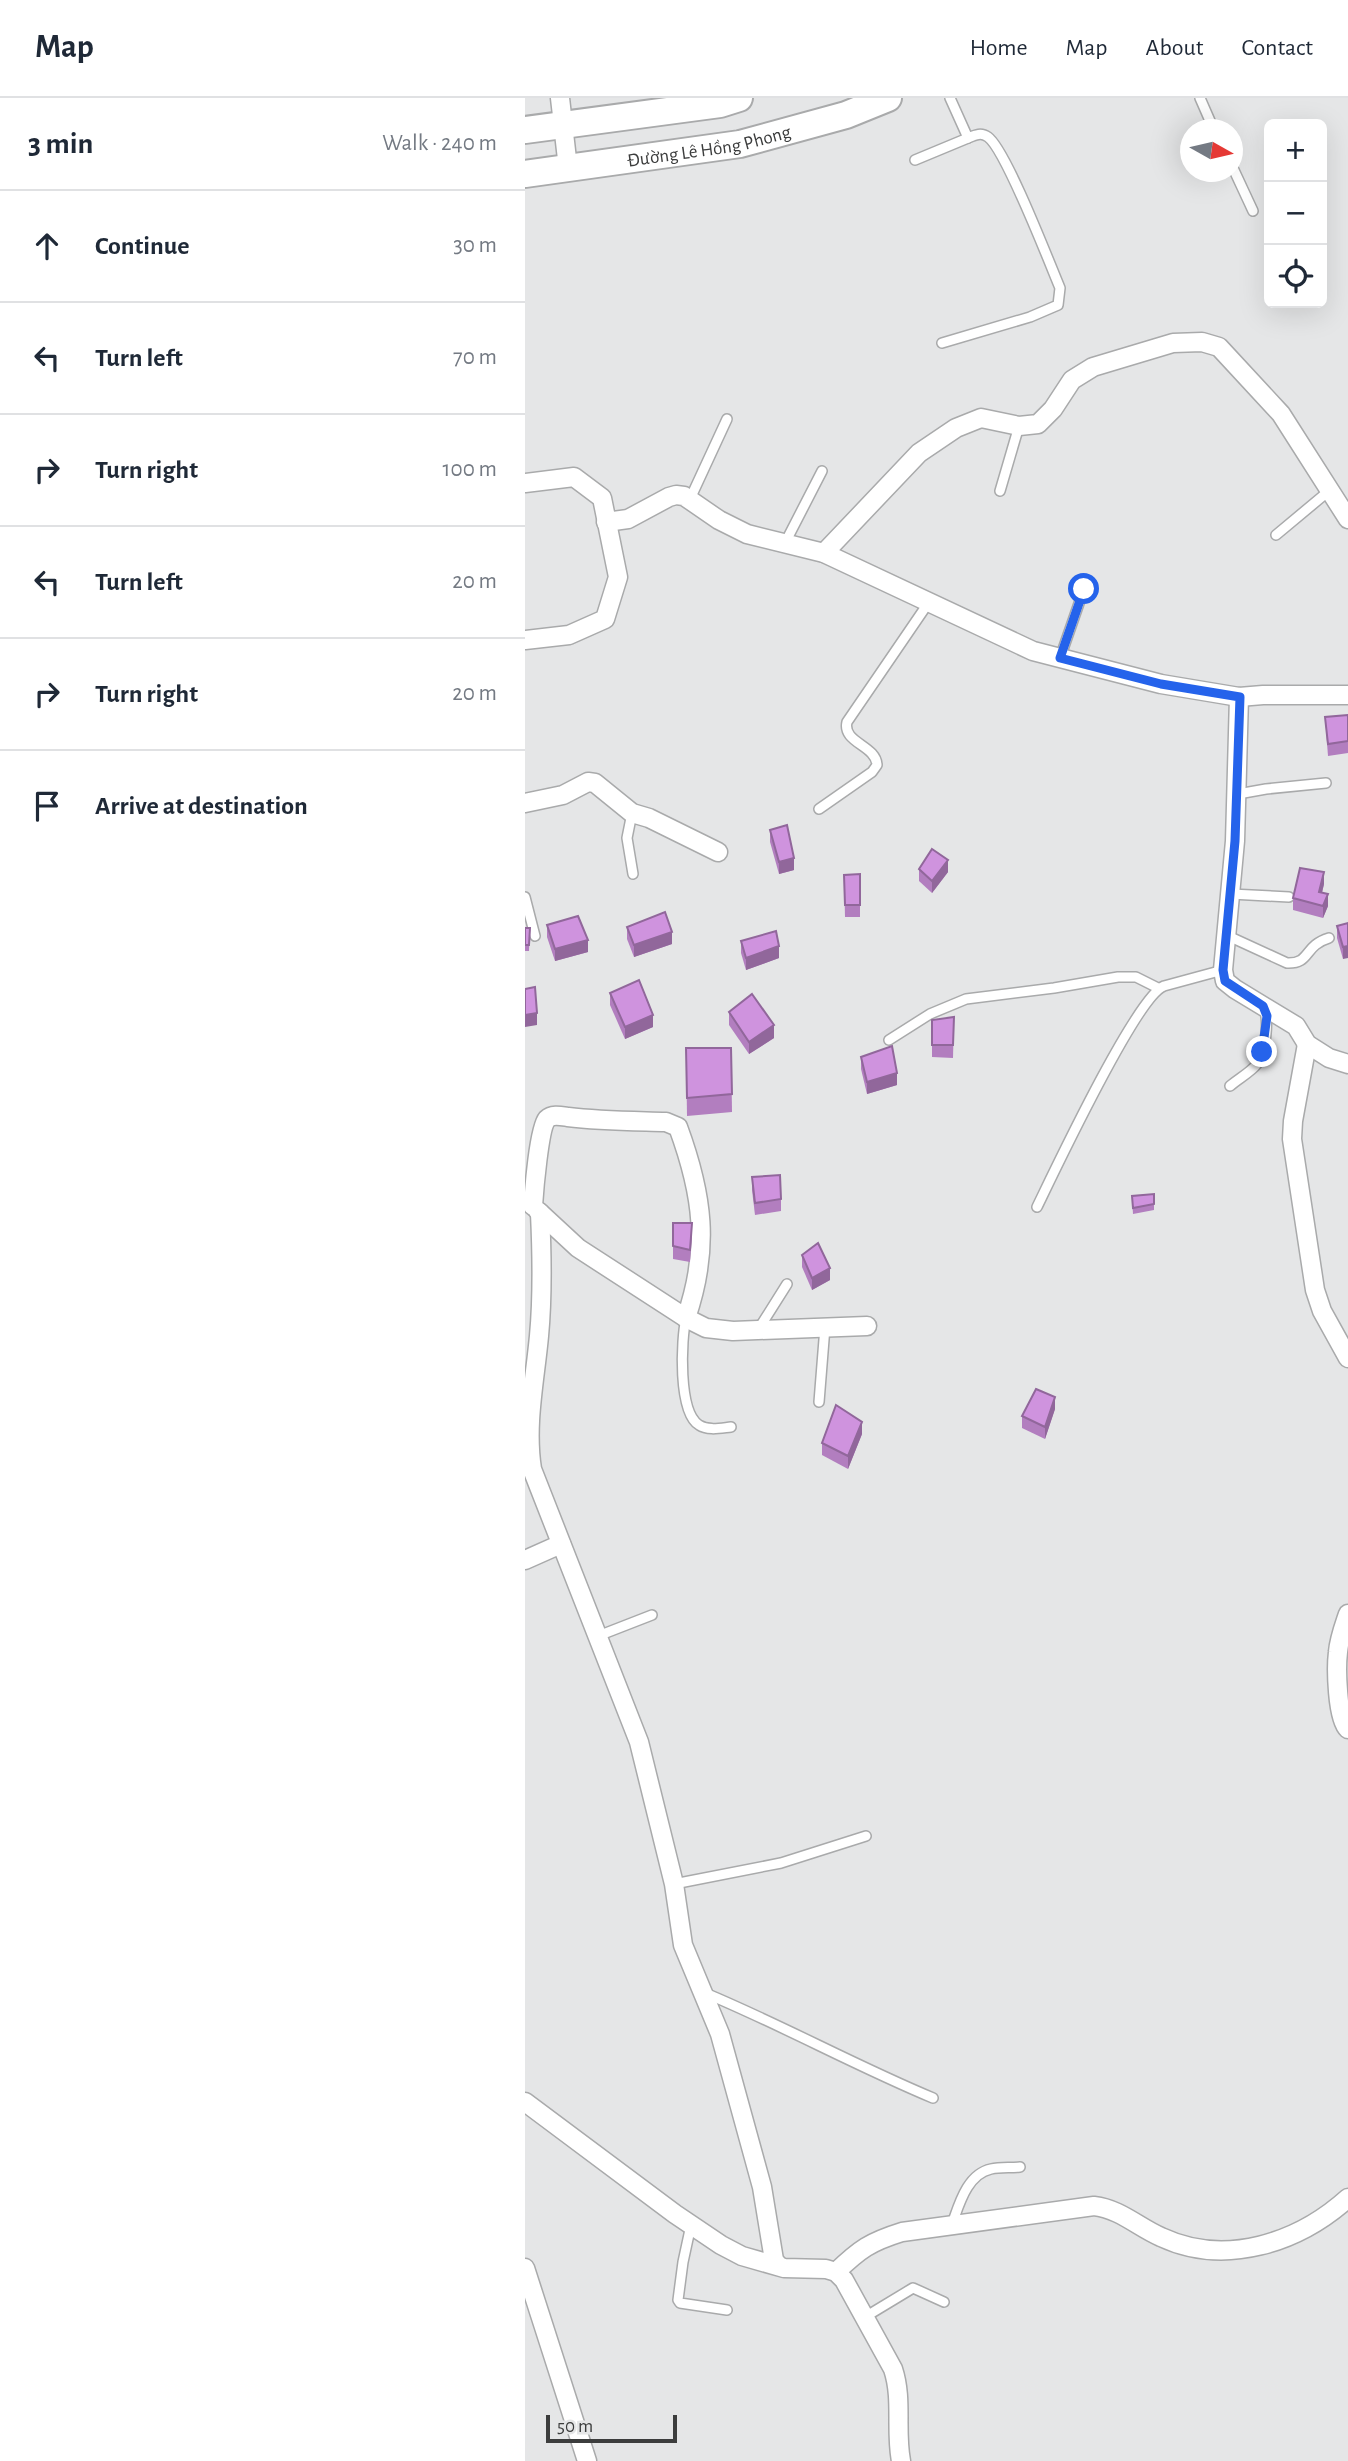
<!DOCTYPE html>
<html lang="en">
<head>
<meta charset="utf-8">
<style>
	:root { --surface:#fff; --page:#f2f2f3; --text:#1f2937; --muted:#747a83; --line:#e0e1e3 }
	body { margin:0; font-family:"Alegreya Sans",sans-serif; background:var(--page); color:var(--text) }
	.controls { position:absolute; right:21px; top:21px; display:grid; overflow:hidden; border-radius:10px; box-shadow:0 7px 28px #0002 }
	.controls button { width:63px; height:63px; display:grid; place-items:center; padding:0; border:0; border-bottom:2px solid var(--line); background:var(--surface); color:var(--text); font:35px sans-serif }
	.compass { position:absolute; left:655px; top:21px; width:63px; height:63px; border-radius:50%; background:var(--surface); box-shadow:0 7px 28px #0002; rotate:98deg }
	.scale { position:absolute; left:21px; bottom:18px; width:131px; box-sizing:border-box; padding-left:7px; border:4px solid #3c3d3d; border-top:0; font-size:19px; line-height:24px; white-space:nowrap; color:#3c3d3d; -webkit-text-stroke:5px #e5e6e7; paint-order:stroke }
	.stop { position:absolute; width:21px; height:21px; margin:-16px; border:5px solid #2563eb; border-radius:50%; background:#fff }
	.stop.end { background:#2563eb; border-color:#fff; box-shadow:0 2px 7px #0008 }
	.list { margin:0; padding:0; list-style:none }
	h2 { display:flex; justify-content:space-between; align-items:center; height:91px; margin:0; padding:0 28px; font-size:30px }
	h2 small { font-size:23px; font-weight:400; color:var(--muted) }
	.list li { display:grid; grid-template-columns:46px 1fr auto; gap:21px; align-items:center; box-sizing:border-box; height:112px; padding:0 28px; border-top:2px solid var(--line) }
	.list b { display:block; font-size:26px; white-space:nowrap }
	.list em { font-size:23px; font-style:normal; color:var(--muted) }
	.icon { flex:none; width:38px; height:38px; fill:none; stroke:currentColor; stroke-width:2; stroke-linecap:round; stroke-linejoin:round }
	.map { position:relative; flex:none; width:823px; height:2363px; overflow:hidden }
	header { display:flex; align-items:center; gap:42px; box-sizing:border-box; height:98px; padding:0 35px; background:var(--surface); border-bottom:2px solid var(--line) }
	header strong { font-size:33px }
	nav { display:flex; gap:38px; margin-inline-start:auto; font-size:24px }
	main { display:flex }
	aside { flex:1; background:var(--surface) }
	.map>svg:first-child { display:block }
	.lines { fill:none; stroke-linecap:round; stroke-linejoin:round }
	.service-casing { stroke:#a9aaab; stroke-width:12 }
	.minor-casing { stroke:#a9aaab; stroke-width:21 }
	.secondary-casing { stroke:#a9aaab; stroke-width:30 }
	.service { stroke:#fff; stroke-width:9 }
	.minor { stroke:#fff; stroke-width:18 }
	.secondary { stroke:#fff; stroke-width:26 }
	.wall { fill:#b27ebf }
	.shaded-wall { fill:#91679b }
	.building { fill:#cf93de; stroke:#91679b; stroke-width:2 }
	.route { stroke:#2563eb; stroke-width:9 }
	.labels { text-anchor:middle; stroke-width:5; stroke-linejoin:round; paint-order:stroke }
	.street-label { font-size:19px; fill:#3c3d3d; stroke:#e5e6e7 }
</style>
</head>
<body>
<header>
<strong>Map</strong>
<nav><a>Home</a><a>Map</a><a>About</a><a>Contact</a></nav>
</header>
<main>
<aside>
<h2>3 min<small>Walk · 240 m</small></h2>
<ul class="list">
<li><svg class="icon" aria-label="ahead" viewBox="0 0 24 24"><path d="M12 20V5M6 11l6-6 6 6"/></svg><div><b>Continue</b></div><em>30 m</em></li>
<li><svg class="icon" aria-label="left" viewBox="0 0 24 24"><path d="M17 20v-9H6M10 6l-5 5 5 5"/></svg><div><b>Turn left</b></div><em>70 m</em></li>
<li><svg class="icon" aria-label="right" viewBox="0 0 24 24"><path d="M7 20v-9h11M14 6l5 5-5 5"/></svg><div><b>Turn right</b></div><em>100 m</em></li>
<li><svg class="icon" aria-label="left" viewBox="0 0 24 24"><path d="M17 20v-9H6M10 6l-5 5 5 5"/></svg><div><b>Turn left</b></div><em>20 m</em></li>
<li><svg class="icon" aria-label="right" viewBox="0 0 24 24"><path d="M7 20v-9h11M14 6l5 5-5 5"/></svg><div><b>Turn right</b></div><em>20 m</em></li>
<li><svg class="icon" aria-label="arrive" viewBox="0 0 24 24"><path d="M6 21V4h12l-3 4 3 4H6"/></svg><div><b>Arrive at destination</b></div></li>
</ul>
</aside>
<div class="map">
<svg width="823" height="2363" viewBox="0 0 823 2363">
	<rect width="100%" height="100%" fill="#e5e6e7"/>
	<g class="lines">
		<g class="service-casing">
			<g id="service">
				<polyline points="675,0 689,32"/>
				<polyline points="390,62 443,40"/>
				<polyline points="708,70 728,113"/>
				<path d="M417 245 505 219 533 207 535 190C524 164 481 52 463 39 456 34 450 37 443 40L425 0"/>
				<polyline points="475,393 494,328"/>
				<polyline points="165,401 202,321"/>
				<polyline points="751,437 805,392"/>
				<polyline points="260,445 297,373"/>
				<polyline points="535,560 559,491"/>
				<polyline points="713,696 741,691 801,685"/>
				<path d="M294 711 347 674 352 667C351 647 317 645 322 624L404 504"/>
				<polyline points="107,715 102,740 108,776"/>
				<polyline points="706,796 764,799"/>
				<polyline points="0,799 10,838"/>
				<path d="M701 837 762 865C786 866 778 848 804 840"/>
				<polyline points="364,942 405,916 441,901 529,890 593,879 611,879 633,890"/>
				<path d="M705 988C713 981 726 974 732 966 741 953 744 923 739 910"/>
				<path d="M512 1109C529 1074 612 898 639 888L698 872"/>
				<path d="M161 1220C156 1242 153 1314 174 1327 183 1333 196 1330 206 1329"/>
				<polyline points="233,1232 262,1186"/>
				<polyline points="294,1304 300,1229"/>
				<polyline points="73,1538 127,1517"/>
				<polyline points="149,1786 256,1765 341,1738"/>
				<path d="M180 1895C257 1927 331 1968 408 2000"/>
				<path d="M427 2126C434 2107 442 2076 466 2071 475 2069 485 2070 495 2069"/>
				<polyline points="166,2127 158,2164 153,2202 155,2205 202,2212"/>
				<polyline points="340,2219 388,2190 419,2204"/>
			</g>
		</g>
		<g class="minor-casing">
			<g id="minor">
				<polyline points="35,0 43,70"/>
				<polyline points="0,385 49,379 77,400 93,479 80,521 44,537 0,542"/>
				<polyline points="81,424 103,421 144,399 151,397 159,398 194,422 222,436 299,455 508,553 636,586 714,599 738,597 823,597"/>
				<polyline points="299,455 394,355 431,330 456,320 494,328 513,326 528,311 547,282 568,269 648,245 677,244 694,249 756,316 823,421"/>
				<polyline points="714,599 710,743 698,872 700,883 710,891 771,928 782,946 804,960 823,966"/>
				<polyline points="0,705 38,697 63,684 70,685 107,715 124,720 193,754"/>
				<polyline points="782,946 768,1023 767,1041 790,1192 797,1213 823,1260"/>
				<path d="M8 1108C9 1093 14 1030 22 1021 27 1016 36 1018 43 1019 75 1023 108 1023 141 1024L153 1029C178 1097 185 1150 161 1220"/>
				<polyline points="13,1113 53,1150 161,1220 181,1230 208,1233 342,1228"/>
				<path d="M15 1115C17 1157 18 1196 14 1238 10 1282 0 1327 7 1371L114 1644 149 1786 158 1847 195 1936 237 2089 249 2162 253 2167"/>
				<polyline points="0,1462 36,1446"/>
				<path d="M823 1516C819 1528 814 1541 813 1554 811 1570 812 1621 823 1631"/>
				<path d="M0 2004 150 2116 196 2147 217 2158 259 2170 301 2171 311 2174 319 2182 368 2271C378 2301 370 2332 376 2363"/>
				<polyline points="0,2170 62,2363"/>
				<path d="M311 2174C335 2151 345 2144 377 2134L569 2108C595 2111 613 2129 636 2139 700 2169 773 2145 823 2100"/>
			</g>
		</g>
		<g class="secondary-casing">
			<g id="secondary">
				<polyline points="0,32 195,6 214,0"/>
				<path id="s1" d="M0 76 215 46 321 17 363 0"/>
			</g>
		</g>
		<use href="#service" class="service"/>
		<use href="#minor" class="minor"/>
		<use href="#secondary" class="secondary"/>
	</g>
	<g class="wall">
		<polygon points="823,617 823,655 803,658 800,619"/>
		<polygon points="245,732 269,772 254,776 245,744"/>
		<polygon points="394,771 423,774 407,795 394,783"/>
		<polygon points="335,776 335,819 320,819 319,777"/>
		<polygon points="799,786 797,795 803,808 798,820 768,812 768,800"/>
		<polygon points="823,825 818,861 812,840 812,828"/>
		<polygon points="22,827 63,854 30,863 22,839"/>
		<polygon points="102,829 147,846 109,859 102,841"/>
		<polygon points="0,830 5,830 4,853 0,853"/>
		<polygon points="216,843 254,860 221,872 216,855"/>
		<polygon points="85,895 128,929 100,941 85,907"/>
		<polygon points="204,914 249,940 224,956 204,927"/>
		<polygon points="429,919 428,960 407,959 407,947"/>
		<polygon points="161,950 206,950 207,1014 162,1018"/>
		<polygon points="336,959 372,987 342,996 336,971"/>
		<polygon points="227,1079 256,1101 256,1113 230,1117 227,1092"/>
		<polygon points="629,1096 629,1112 608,1116 607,1098"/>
		<polygon points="148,1125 167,1137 165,1164 148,1161"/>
		<polygon points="277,1157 305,1182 287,1192 277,1169"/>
		<polygon points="530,1311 520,1341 497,1330 497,1318"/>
		<polygon points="337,1336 323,1371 297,1357 297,1345"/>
	</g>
	<g class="shaded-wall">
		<polygon points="269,760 269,772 254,776 254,764"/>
		<polygon points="423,762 423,774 407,795 407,783"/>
		<polygon points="799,774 799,786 794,806 794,794"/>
		<polygon points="803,796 803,808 798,820 798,808"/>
		<polygon points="147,834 147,846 109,859 109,847"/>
		<polygon points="63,842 63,854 30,863 30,851"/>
		<polygon points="254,848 254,860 221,872 221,860"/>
		<polygon points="823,848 823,860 818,861 818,849"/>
		<polygon points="12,915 12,927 0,929 0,917"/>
		<polygon points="128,917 128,929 100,941 100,929"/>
		<polygon points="249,927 249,940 224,956 224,944"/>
		<polygon points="372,975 372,987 342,996 342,984"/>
		<polygon points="305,1170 305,1182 287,1192 287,1180"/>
		<polygon points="530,1299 530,1311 520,1341 520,1329"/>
		<polygon points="337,1324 337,1336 323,1371 323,1358"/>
	</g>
	<g class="building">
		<polygon points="823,617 823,643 803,646 800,619"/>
		<polygon points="262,727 269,760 254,764 245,732"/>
		<polygon points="407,751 423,762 407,783 394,771"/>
		<polygon points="775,770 799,774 794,794 803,796 798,808 768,800"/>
		<polygon points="335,776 335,807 320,807 319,777"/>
		<polygon points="140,814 147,834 109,847 102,829"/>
		<polygon points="53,818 63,842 30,851 22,827"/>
		<polygon points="823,825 823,848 818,849 812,828"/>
		<polygon points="0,830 5,830 4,847 0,847"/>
		<polygon points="251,833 254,848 221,860 216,843"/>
		<polygon points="114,882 128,917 100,929 85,895"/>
		<polygon points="10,889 12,915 0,917 0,891"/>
		<polygon points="227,896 249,927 224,944 204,914"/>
		<polygon points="429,919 428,947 407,947 407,922"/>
		<polygon points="367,948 372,975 342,984 336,959"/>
		<polygon points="161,950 206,950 207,996 162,1000"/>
		<polygon points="255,1077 256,1101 230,1105 227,1079"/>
		<polygon points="629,1096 629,1106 608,1110 607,1098"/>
		<polygon points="148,1125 167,1125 165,1152 148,1148"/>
		<polygon points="293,1145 305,1170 287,1180 277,1157"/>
		<polygon points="511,1291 530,1299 520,1329 497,1318"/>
		<polygon points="311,1307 337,1324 323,1358 297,1345"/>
	</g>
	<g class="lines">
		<polyline class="route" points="559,491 535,560 636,586 715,599 710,743 698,872 700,883 738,908 742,918 737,954"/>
	</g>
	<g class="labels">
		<g class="street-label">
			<text dy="7" stroke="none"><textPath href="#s1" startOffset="186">Đường Lê Hồng Phong</textPath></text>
		</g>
	</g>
</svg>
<div class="controls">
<button>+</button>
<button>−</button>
<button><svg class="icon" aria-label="locate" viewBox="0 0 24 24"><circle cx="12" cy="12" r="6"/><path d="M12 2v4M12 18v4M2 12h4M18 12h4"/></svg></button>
</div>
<svg class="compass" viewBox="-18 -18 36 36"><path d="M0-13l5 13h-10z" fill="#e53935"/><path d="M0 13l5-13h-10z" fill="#747a83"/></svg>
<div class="scale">50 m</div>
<div class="stop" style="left:559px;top:491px"></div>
<div class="stop end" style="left:737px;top:954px"></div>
</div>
</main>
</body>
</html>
